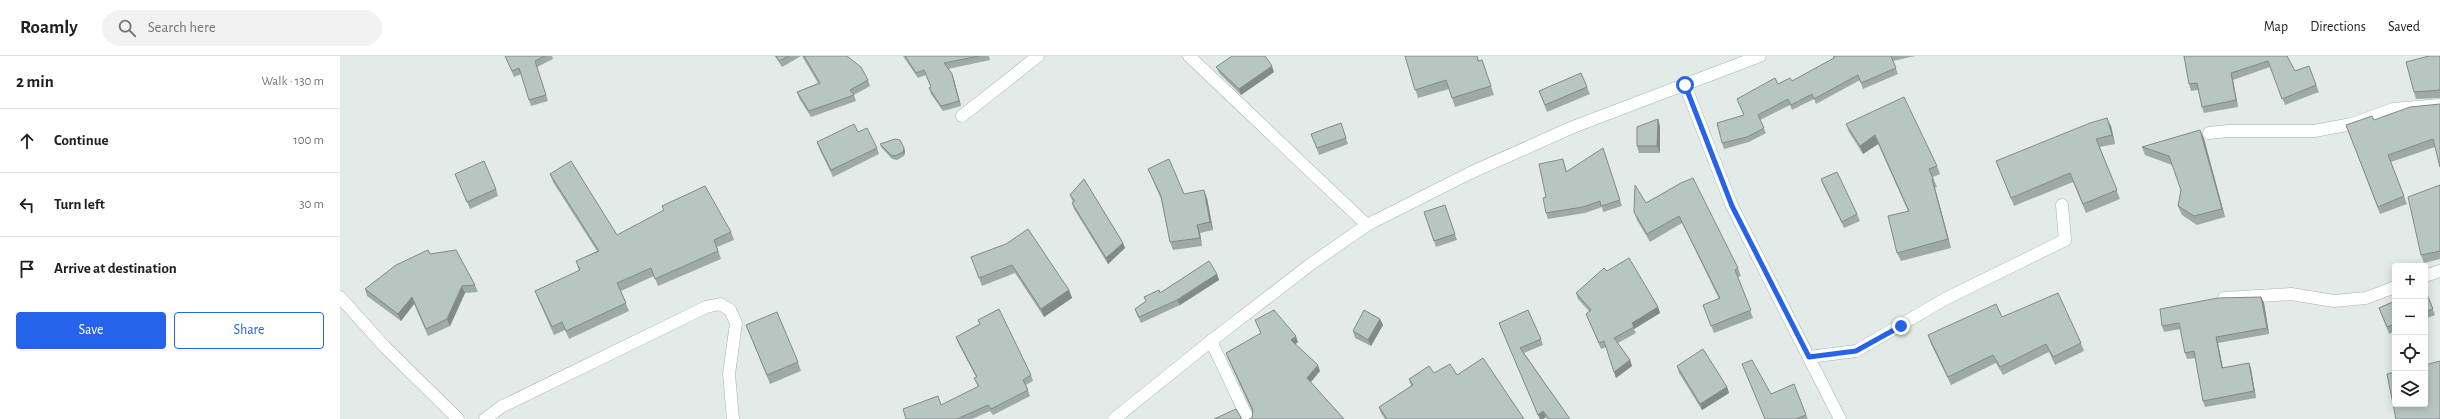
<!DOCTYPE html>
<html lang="en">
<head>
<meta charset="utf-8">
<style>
	:root { --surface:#fff; --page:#f2f2f2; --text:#202124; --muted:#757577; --line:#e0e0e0; --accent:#2563eb }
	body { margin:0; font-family:"Alegreya Sans",sans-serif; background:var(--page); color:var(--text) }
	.controls { position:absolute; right:12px; bottom:12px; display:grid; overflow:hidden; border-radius:4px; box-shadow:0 2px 10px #0003 }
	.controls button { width:36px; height:36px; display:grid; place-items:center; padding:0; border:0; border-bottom:1px solid var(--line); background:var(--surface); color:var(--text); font:20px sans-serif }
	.stop { position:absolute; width:12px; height:12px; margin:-9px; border:3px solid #2563eb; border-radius:50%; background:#fff }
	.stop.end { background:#2563eb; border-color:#fff; box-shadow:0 1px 4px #0008 }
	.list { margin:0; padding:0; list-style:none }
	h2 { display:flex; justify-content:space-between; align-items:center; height:52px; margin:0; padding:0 16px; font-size:17px }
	h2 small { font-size:13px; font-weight:400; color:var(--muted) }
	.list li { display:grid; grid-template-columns:26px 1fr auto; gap:12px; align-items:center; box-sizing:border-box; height:64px; padding:0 16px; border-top:1px solid var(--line) }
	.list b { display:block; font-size:15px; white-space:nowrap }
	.list em { font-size:13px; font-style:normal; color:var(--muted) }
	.actions { display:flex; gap:8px; padding:12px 16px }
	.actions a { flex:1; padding:9px 0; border:1px solid var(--accent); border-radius:4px; text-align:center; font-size:14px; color:var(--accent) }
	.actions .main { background:var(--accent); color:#fff }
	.icon { flex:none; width:22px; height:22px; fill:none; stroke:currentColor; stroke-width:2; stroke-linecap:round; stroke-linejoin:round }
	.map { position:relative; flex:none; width:2100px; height:363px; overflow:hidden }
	header { display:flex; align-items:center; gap:24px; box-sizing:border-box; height:56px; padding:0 20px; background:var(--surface); border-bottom:1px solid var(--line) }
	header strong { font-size:19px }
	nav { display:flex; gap:22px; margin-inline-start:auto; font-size:14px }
	.search { width:280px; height:36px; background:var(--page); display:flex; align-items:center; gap:10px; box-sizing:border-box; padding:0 14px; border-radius:22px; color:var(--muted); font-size:15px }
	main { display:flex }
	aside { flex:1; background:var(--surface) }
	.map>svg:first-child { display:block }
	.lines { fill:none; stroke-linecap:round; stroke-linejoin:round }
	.street-casing { stroke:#a6b3af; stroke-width:13 }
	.secondary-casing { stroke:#a2b6b1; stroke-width:13 }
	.street { stroke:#fff; stroke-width:12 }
	.secondary { stroke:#fff; stroke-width:12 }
	.wall { fill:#9eaaa7 }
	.shaded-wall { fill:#818b88 }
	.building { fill:#b8c6c2; stroke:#818b88 }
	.route { stroke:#2563eb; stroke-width:5 }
</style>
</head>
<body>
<header>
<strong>Roamly</strong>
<div class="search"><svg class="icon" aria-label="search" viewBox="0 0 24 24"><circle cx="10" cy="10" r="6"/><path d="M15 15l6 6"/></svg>Search here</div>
<nav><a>Map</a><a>Directions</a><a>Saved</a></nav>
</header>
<main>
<aside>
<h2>2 min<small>Walk · 130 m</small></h2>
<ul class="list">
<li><svg class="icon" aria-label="ahead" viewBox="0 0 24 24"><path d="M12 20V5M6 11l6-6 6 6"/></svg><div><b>Continue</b></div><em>100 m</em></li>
<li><svg class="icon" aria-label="left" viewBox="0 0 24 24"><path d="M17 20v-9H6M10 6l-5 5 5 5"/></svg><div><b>Turn left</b></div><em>30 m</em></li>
<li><svg class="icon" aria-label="arrive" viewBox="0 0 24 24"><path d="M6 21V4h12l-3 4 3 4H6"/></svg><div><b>Arrive at destination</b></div></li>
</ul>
<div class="actions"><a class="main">Save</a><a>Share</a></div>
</aside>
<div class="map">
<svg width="2100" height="363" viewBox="0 0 2100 363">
	<rect width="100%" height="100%" fill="#e3ebe8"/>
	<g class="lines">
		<g class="street-casing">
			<g id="street">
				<polyline points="849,0 1027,169"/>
				<polyline points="1345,29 1392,150 1500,363"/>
				<polyline points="622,60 698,0"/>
				<polyline points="1869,77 1888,75 1974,75 2012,68 2053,53 2100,49"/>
				<polyline points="2085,220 2100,215"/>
				<polyline points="0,241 44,290 118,363"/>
				<polyline points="1884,242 1951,238 1994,245 2026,242 2055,231"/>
				<polyline points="871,285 908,363"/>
				<polyline points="1469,301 1516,295 1605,243 1725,184 1722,149"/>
				<polyline points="145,363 161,351 366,251 380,248 390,254 396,267 389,318 393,363"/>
			</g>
		</g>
		<g class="secondary-casing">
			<polyline id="secondary" points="774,363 871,285 971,208 1027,169 1130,117 1233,71 1420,0"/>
		</g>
		<use href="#street" class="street"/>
		<use href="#secondary" class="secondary"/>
	</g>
	<g class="wall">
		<polygon points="165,0 212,0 213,3 197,11 208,45 191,50 181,18 174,21"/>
		<polygon points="435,0 461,0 442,11"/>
		<polygon points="462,0 507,0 528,24 530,30 514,39 516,45 471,61 459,42 457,36 478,27"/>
		<polygon points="563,0 649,0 650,4 608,13 612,18 614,24 621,50 603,55 591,38 589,32 591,31 586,19 578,22"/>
		<polygon points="1065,0 1137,0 1139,5 1142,4 1154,39 1115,51 1109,33 1078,42"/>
		<polygon points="1493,0 1575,0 1553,5 1558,18 1523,33 1520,24 1476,48 1474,43 1452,54 1450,49 1420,64 1426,77 1409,86 1384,93 1382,87 1404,59 1397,43 1438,28 1452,25 1494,2"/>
		<polygon points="1844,0 1947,0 1955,15 1969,10 1979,36 1945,49 1930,11 1893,24 1898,51 1864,57 1862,51 1858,34 1851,35 1849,28"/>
		<polygon points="2100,0 2100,42 2076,43 2074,36"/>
		<polygon points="876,11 934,16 901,39 879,17"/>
		<polygon points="1247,31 1250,38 1207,56 1199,35"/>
		<polygon points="2100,48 2095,91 2051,106 2067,148 2040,158 2006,69 2034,64"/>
		<polygon points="1001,67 1008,88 979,99 971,78"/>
		<polygon points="1506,68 1597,110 1600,118 1593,121 1597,131 1595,132 1611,192 1561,205 1557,197 1568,155 1538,88 1523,98 1509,76"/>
		<polygon points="1320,70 1320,97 1299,97 1297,90"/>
		<polygon points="1771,70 1775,88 1760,91 1780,143 1746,157 1733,126 1674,150 1656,105"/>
		<polygon points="1860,74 1864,83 1885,161 1857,169 1842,159 1838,150 1841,134 1832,109 1805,99 1802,91"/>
		<polygon points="518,76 537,92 539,98 493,121 479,92 477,86"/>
		<polygon points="540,88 564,92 565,95 564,100 557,104 552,103 541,91"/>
		<polygon points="1265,98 1282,150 1263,156 1262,151 1245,157 1208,163 1206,157 1206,141 1225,109 1227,116"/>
		<polygon points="808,113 844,138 867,142 873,174 860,177 862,190 833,194 830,186 821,143"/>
		<polygon points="115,118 156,133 158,140 130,153"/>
		<polygon points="210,118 277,179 391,176 394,184 377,191 381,203 318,230 314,220 281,235 289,255 229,283 225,274 214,279 198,243 195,235 239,215 236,205 257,195 213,126"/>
		<polygon points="1481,123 1517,158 1520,165 1504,172 1483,129"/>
		<polygon points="1341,127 1398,212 1401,220 1398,221 1413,262 1374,277 1363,249 1379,243 1342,167 1310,186 1297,164 1294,156 1306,147"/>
		<polygon points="2100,129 2100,203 2084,207 2081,199"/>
		<polygon points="730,139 783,187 785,192 768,208 734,153 732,147 733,146 732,144"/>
		<polygon points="1105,149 1117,184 1096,191 1084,156"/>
		<polygon points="666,188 729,234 732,242 704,261 675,217 642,230 631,201"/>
		<polygon points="90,198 135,229 138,236 125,237 110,270 88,280 74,248 61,265 27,240 25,233"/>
		<polygon points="1267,215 1318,251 1320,257 1294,273 1296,277 1278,287 1290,304 1292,310 1276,322 1266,291 1261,293 1246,258 1249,255 1238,243 1236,237"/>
		<polygon points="877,218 879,224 840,249 801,267 797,259 795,253 806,245 804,241 820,237"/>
		<polygon points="2085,233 2095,259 2085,263"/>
		<polygon points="1921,241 1924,247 1929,278 1878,287 1883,312 1909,307 1911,313 1916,342 1865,351 1863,345 1855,302 1847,303 1845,297 1841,273 1824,276 1822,270"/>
		<polygon points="2055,245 2055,275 2049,278 2039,252"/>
		<polygon points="1662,261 1741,287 1744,295 1715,309 1709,296 1663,319 1656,307 1611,329 1591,288 1588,279"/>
		<polygon points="1040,263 1043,269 1031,290 1015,282 1013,275"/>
		<polygon points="638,264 691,319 693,325 686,329 690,340 653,359 650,355 632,363 566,363 601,349 638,331 634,322 636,321 618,287 616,281 640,268"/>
		<polygon points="915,264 958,286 955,288 980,315 971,326 912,362 912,355 888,303 886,297 921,278"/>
		<polygon points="1159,267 1201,283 1203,289 1184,297 1230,363 1207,363 1206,361 1203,363 1200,363"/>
		<polygon points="406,269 458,306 461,315 430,328"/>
		<polygon points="1337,310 1387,331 1389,337 1362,354 1339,317"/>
		<polygon points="1094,317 1117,319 1184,363 1045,363 1041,357 1039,351 1071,330 1069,323"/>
		<polygon points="1454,328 1468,363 1424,363 1431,338"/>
	</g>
	<g class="shaded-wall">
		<polygon points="932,10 934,16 901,39 899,33"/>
		<polygon points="1891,17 1893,24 1898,51 1896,44"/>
		<polygon points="612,18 614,24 621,50 619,45"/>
		<polygon points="1767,62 1771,70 1775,88 1772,79"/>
		<polygon points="1318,63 1320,70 1320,97 1317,90"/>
		<polygon points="1860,74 1864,83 1885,161 1882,153"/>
		<polygon points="1535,79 1538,88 1523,98 1520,90"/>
		<polygon points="564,92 565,95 564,100 563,96"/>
		<polygon points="1592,123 1595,132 1611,192 1608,183"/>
		<polygon points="864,134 867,142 873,174 870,166"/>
		<polygon points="857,169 860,177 862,190 860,182"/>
		<polygon points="783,187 785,192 768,208 766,202"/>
		<polygon points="877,218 879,224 840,249 837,244"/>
		<polygon points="122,230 125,237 110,270 107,263"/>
		<polygon points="729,234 732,242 704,261 701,253"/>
		<polygon points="72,241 74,248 61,265 58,258"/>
		<polygon points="1921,241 1924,247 1929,278 1927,272"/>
		<polygon points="1318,251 1320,257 1294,273 1292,267"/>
		<polygon points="1040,263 1043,269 1031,290 1028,284"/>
		<polygon points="956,280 958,286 953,290 951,284"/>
		<polygon points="1876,281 1878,287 1884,319 1882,312"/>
		<polygon points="1290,304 1292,310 1276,322 1274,316"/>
		<polygon points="1909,307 1911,313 1916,342 1914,335"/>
		<polygon points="978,309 980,315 969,328 967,322"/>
		<polygon points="1387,331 1389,337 1362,354 1360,348"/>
		<polygon points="1203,355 1206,361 1203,363 1200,363 1198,359"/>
	</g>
	<g class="building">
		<polygon points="165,0 205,0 195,5 206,39 189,44 179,12 172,15"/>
		<polygon points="436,0 449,0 439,5"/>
		<polygon points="464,0 507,0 521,11 528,24 510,34 514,39 469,55 457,36 480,27"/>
		<polygon points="565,0 639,0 604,7 612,18 619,45 601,50 589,32 591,31 584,14 576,17"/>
		<polygon points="892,0 925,0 932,10 899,33 876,11"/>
		<polygon points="1065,0 1137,0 1138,5 1142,4 1151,30 1112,42 1106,24 1075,34"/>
		<polygon points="1494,0 1551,0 1556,12 1521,27 1518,19 1474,43 1472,38 1451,49 1448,43 1418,59 1424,72 1407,81 1382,87 1377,67 1404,59 1397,43 1435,22 1438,28 1450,22 1452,25 1494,2"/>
		<polygon points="1844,0 1947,0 1955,15 1969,10 1976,29 1942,43 1928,5 1891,17 1896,44 1862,51 1857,27 1849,28"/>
		<polygon points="2089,0 2100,0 2100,34 2074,36 2066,6"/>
		<polygon points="1241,17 1247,31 1205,49 1199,35"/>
		<polygon points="1564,41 1597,110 1589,113 1593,123 1592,123 1608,183 1557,197 1548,160 1569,155 1535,79 1520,90 1506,68"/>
		<polygon points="2100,48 2100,111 2093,83 2048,99 2064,140 2038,151 2006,69 2032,60 2034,64 2070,51"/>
		<polygon points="1767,62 1772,79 1756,83 1777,134 1743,148 1730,117 1671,142 1656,105 1750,67"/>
		<polygon points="1318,63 1317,90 1297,90 1297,71"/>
		<polygon points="1001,67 1006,82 977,92 971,78"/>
		<polygon points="514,68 518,76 527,72 537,92 491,114 477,86"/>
		<polygon points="1860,74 1882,153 1854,160 1838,150 1841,134 1829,100 1802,91"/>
		<polygon points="555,83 560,84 564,92 563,96 555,100 551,99 540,88"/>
		<polygon points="1263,92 1280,144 1261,150 1260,145 1243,151 1206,157 1203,142 1206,141 1199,108 1223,103 1226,116"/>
		<polygon points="829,103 844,138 864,134 870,166 857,169 860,182 830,186 821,140 808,113"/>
		<polygon points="144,105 156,133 127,146 115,118"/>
		<polygon points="231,105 277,179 324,154 322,150 365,130 391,176 374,184 378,195 315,223 311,212 277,227 286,247 226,275 222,266 212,271 195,235 240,214 236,205 259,195 210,118"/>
		<polygon points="1497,116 1517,158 1502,166 1481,123"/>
		<polygon points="1353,122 1398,212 1395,214 1411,254 1371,270 1363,249 1380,242 1339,160 1307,178 1294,156 1295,129 1306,147 1341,127"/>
		<polygon points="744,123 783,187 766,202 732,147 735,145 730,139"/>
		<polygon points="2100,129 2100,195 2081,199 2068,141"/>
		<polygon points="1105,149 1115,178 1094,185 1084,156"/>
		<polygon points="688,173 729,234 701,253 672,209 639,222 631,201 666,188"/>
		<polygon points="88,194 90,198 116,194 135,229 122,230 107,263 86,273 72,241 58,258 25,233 56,209"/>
		<polygon points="1289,202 1318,251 1292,267 1294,271 1274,282 1290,304 1274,316 1264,285 1259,287 1246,258 1251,254 1236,237 1264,212 1267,215"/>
		<polygon points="869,205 877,218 837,244 799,261 795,253 806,245 804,241 819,234 820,237"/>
		<polygon points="2085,233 2093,253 2085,256"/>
		<polygon points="1718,237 1741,287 1713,301 1706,288 1660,311 1653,299 1608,321 1588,279 1656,248 1662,261"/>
		<polygon points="1921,241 1927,272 1876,281 1882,312 1909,307 1914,335 1863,345 1854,295 1845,297 1839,267 1822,270 1820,253 1878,242"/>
		<polygon points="2055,245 2055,268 2047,271 2039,252"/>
		<polygon points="659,253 691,319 683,324 688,334 651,353 648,349 617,363 566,363 563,353 598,340 601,349 639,330 634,322 637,321 616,281 640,268 638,264"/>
		<polygon points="934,254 956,280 951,284 978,309 967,322 1004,363 909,363 912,362 913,354 886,297 921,277 915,264"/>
		<polygon points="1024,254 1040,263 1028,284 1013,275"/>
		<polygon points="1188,254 1201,283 1180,292 1230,363 1209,363 1203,355 1198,359 1159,267"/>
		<polygon points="437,256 458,306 427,319 406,269"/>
		<polygon points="1363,293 1387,331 1360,348 1337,310"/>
		<polygon points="1143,302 1184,363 1047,363 1039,351 1073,329 1069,323 1089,310 1094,317 1110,308 1117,319"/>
		<polygon points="1412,304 1431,338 1454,328 1466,359 1456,363 1425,363 1402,308"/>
		<polygon points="2100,305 2100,363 2056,363 2047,318 2055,316 2055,348 2085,348 2085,309"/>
		<polygon points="896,353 902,363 874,363"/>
	</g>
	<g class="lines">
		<polyline class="route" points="1345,29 1392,150 1469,301 1516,295 1561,270"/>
	</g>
</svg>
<div class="controls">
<button>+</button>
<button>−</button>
<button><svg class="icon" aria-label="locate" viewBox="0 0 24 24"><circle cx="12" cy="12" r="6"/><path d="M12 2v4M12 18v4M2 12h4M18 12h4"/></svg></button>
<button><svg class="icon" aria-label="layers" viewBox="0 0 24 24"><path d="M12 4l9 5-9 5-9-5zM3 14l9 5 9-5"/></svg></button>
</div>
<div class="stop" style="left:1345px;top:29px"></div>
<div class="stop end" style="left:1561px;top:270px"></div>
</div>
</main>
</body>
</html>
